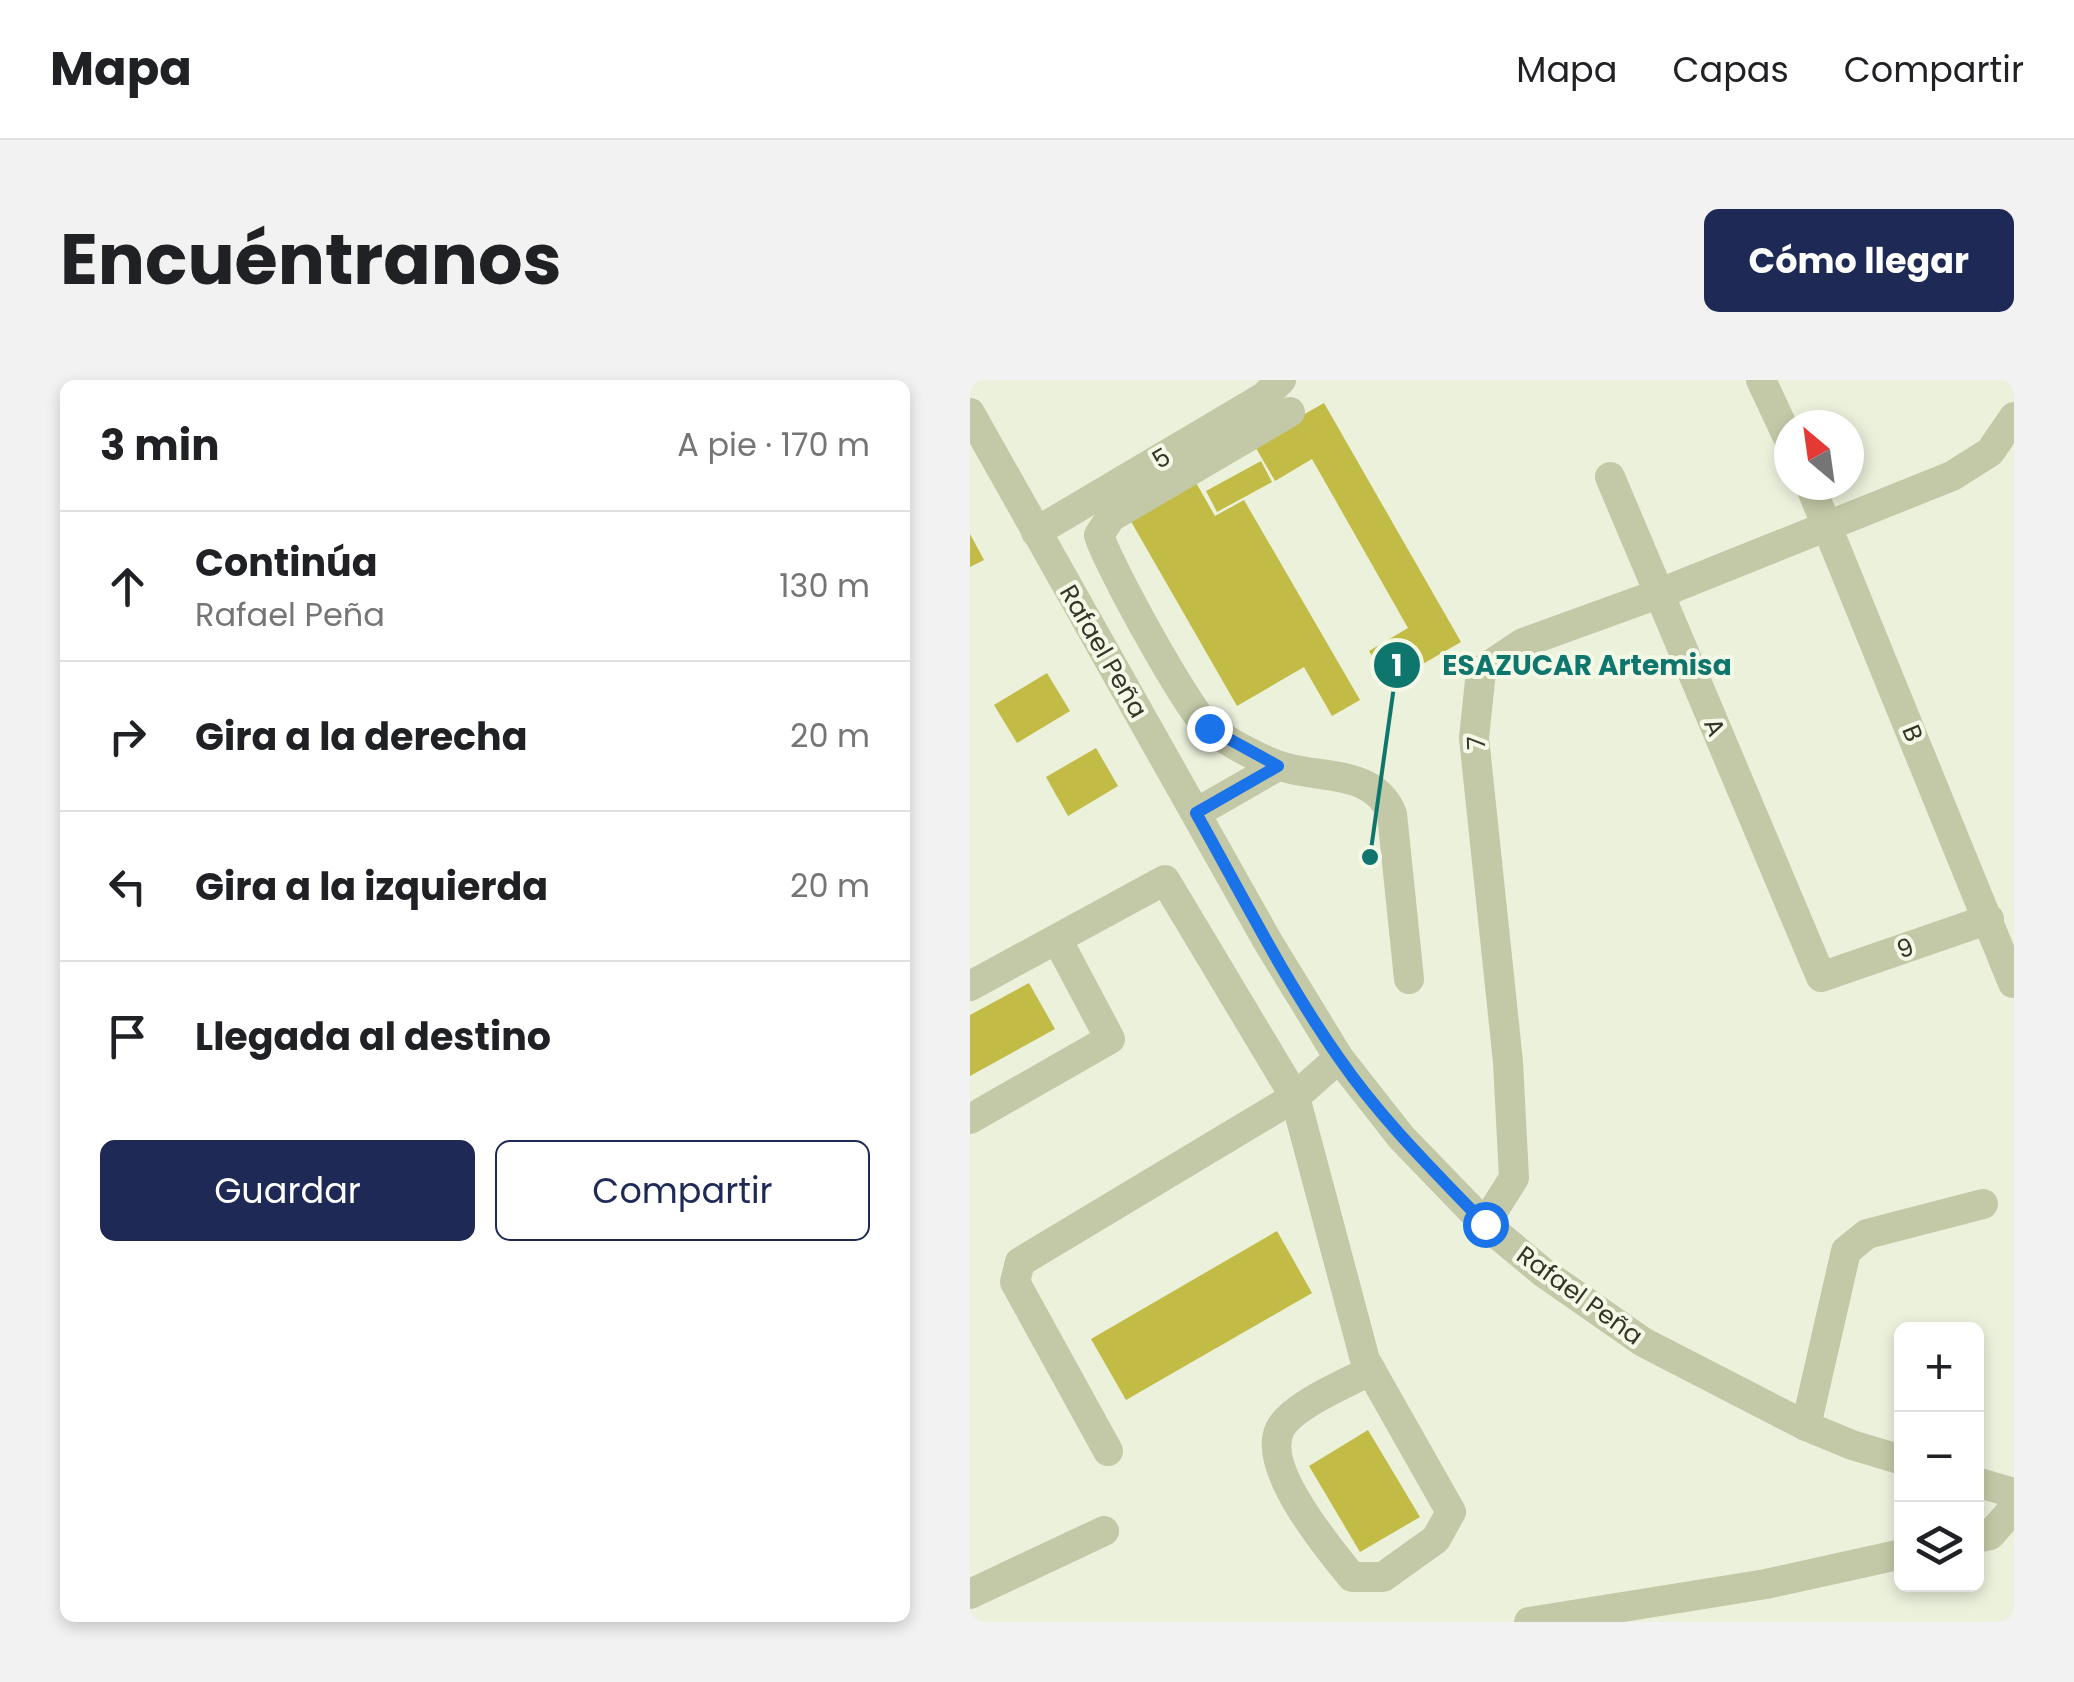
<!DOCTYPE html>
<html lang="es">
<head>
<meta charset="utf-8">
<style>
	:root { --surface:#fff; --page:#f2f2f2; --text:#202124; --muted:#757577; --line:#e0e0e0; --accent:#1e2a55 }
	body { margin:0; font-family:Poppins,sans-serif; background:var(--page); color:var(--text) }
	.controls { position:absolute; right:30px; bottom:30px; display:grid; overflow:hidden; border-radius:15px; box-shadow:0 5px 15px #0003 }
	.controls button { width:90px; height:90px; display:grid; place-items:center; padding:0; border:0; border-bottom:2px solid var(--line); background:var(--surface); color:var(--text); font:50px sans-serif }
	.compass { position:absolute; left:804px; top:30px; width:90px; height:90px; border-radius:50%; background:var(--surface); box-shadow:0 5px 15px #0003; rotate:331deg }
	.stop { position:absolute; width:30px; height:30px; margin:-22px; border:8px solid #1a73e8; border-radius:50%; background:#fff }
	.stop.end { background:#1a73e8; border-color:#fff; box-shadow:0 2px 10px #0008 }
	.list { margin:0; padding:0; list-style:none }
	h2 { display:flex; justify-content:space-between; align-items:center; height:130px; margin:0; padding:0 40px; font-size:42px }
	h2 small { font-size:32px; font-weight:400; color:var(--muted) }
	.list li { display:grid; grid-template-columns:65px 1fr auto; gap:30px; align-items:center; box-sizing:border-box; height:150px; padding:0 40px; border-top:2px solid var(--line) }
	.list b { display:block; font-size:38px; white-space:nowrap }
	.list p { margin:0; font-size:32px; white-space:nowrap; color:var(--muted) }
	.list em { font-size:32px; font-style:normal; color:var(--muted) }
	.actions { display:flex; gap:20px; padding:30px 40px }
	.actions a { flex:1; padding:22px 0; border:2px solid var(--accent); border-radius:15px; text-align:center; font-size:35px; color:var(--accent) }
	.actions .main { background:var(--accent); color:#fff }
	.icon { flex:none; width:55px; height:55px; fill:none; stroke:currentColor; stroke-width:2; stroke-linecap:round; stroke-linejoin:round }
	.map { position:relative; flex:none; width:1044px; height:1242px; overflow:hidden; border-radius:15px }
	header { display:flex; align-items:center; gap:60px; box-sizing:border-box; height:140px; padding:0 50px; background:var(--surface); border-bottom:2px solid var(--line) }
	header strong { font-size:48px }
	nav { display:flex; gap:55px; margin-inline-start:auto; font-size:35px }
	.intro { display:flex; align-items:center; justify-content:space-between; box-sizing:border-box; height:240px; padding:0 60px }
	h1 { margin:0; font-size:70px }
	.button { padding:25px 45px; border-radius:15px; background:var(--accent); color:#fff; font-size:35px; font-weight:700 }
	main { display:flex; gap:60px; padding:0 60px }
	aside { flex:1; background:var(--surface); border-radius:15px; box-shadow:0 5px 15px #0003 }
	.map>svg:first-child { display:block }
	.building { fill:#c2bc47 }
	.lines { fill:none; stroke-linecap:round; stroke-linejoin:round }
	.minor { stroke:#c3c8a7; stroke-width:30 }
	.route { stroke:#1a73e8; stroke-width:12 }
	.labels { text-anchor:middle; stroke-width:8; stroke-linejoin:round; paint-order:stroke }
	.street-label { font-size:25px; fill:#353527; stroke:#f4f9e7 }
	.leader { fill:none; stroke:#0f766e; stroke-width:4 }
	.callout-dot { fill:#0f766e; stroke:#f4f9e7; stroke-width:4 }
	.mark-label { font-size:30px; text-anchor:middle; font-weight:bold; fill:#fff }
	.callout-label { font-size:28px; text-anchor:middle; font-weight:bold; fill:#0f766e; stroke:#f4f9e7; stroke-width:8; stroke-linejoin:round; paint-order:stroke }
</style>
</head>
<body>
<header>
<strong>Mapa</strong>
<nav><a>Mapa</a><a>Capas</a><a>Compartir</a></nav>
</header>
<div class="intro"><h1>Encuéntranos</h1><a class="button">Cómo llegar</a></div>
<main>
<aside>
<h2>3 min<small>A pie · 170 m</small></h2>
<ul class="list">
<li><svg class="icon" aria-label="ahead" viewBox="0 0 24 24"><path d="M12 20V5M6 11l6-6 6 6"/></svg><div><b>Continúa</b><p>Rafael Peña</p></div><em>130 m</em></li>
<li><svg class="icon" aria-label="right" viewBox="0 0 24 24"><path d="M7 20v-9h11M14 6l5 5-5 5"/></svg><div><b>Gira a la derecha</b></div><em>20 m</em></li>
<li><svg class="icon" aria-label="left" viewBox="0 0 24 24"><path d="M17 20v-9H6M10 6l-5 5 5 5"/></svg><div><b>Gira a la izquierda</b></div><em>20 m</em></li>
<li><svg class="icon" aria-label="arrive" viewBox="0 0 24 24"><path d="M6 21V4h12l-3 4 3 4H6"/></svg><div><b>Llegada al destino</b></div></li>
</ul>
<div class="actions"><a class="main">Guardar</a><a>Compartir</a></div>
</aside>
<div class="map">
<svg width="1044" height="1242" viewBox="0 0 1044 1242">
	<rect width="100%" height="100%" fill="#ebf1db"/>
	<g class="building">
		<polygon points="354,23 491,262 418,304 399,271 438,248 342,79 305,101 283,63"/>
		<polygon points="291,81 302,102 247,132 236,111"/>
		<polygon points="225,101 245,136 274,120 390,320 362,336 334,287 267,326 159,138"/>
		<polygon points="0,154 14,180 0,187"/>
		<polygon points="77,293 100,331 47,363 24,325"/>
		<polygon points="126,368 148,406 98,436 76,397"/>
		<polygon points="59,603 85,649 0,696 0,635"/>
		<polygon points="307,851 342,913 156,1020 121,959"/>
		<polygon points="398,1050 450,1137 390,1172 339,1086"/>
	</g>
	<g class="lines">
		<g class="minor">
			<polyline points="791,0 819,60"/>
			<path d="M320 32 141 137 129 155C136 181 220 334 239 348 258 362 285 377 307 385 346 400 403 387 422 434L439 599"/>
			<polyline points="0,33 298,562 369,678 431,757 515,844 574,893 673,962 836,1046 882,1065 932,1080"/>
			<polyline points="640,97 851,597 1019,539"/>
			<polyline points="840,105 1043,603"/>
			<polyline points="66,152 294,17 311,0"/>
			<polyline points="226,433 308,386"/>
			<path d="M0 606 195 500 325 717 395 980 481 1132 466 1159 413 1197H382C358 1168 291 1087 310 1049 322 1025 378 1003 401 990"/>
			<polyline points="0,739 140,659 87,559"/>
			<polyline points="515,844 544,798 538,682 504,358 511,291 553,263 688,214 982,96 1020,72 1044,37"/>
			<polyline points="836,1046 876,871 897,854 1013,824"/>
			<polyline points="138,1071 45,902 50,882 325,717 369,678"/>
			<polyline points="1006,1102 1044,1113"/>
			<polyline points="1006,1158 1020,1155 1044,1128"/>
			<polyline points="0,1214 134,1151"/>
			<polyline points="559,1242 796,1204 932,1174"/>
		</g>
	</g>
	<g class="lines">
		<path class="route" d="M239 348 308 386 226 433C272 515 315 601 369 678 411 739 464 791 515 844"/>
	</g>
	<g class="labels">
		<g class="street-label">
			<text transform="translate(191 78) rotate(-30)" y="9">5</text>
			<text transform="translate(134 271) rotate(60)" y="9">Rafael Peña</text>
			<text transform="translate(745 347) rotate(67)" y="9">A</text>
			<text transform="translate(943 353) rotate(68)" y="9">B</text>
			<text transform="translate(506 363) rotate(-92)" y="9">7</text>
			<text transform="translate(935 568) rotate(-19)" y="9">9</text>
			<text transform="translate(610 915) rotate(36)" y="9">Rafael Peña</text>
		</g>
	</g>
	<path class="leader" d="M400 477L427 285"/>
	<g class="callout-dot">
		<circle cx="400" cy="477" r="10"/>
		<circle cx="427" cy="285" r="25"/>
	</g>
	<g class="mark-label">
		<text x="427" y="296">1</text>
	</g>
	<g class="callout-label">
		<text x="617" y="295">ESAZUCAR Artemisa</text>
	</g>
</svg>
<div class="controls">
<button>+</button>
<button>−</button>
<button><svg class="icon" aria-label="layers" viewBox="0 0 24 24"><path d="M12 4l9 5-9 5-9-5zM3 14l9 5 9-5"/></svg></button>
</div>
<svg class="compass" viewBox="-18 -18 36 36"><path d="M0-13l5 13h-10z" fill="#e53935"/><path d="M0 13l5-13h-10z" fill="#757577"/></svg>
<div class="stop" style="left:515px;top:844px"></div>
<div class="stop end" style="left:239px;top:348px"></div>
</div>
</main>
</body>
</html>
